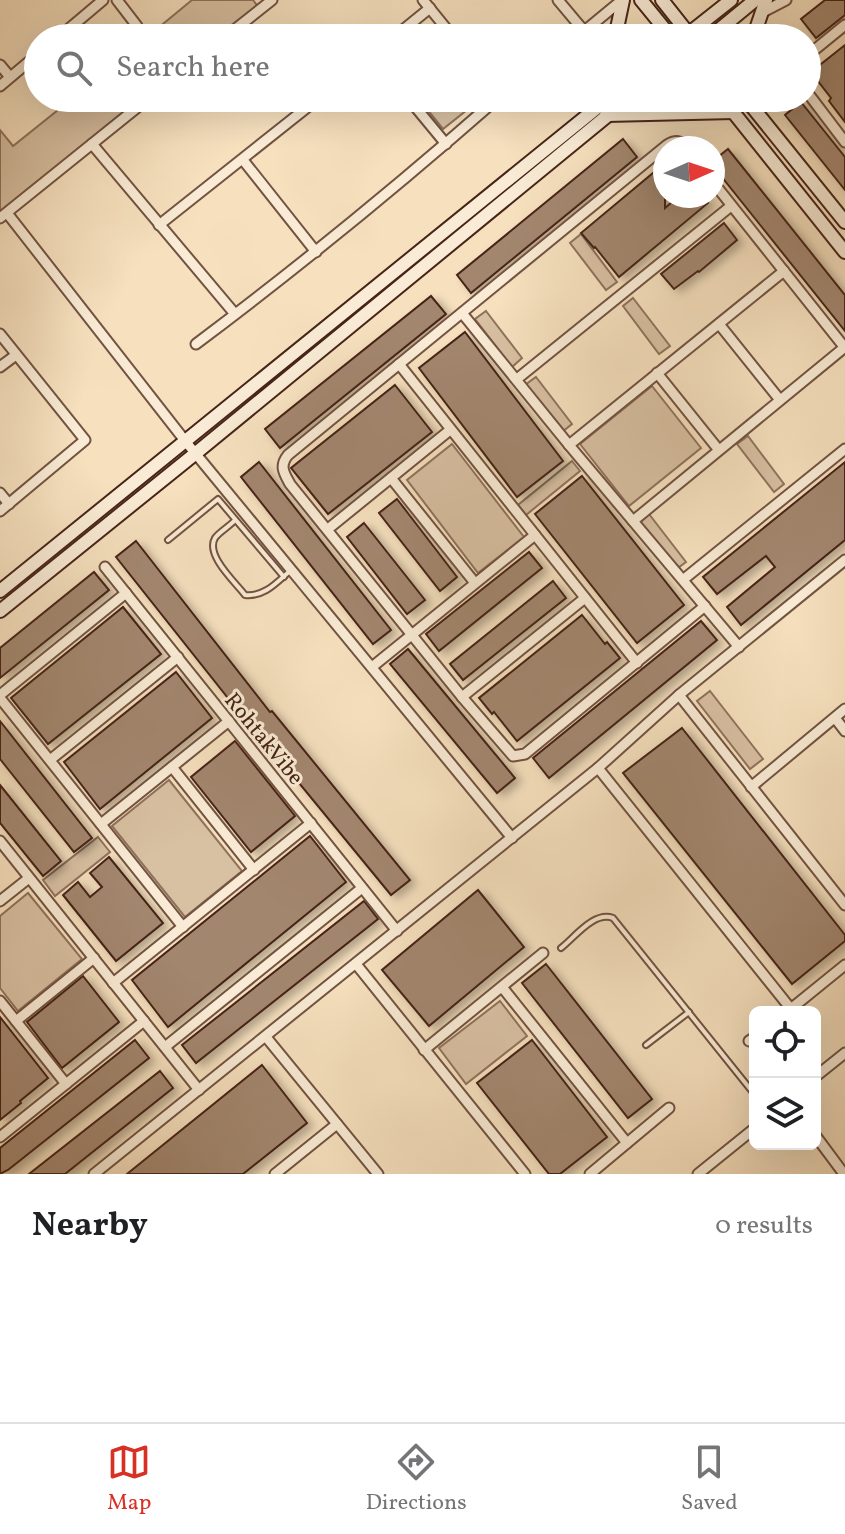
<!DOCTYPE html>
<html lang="en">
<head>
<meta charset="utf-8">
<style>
	:root { --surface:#fff; --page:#f2f2f2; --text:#202124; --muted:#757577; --line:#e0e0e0; --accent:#d93025 }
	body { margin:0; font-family:Vollkorn,serif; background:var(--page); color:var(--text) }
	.controls { position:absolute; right:24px; bottom:24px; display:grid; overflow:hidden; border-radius:12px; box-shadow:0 8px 32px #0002 }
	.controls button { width:72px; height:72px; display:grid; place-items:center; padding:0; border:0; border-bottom:2px solid var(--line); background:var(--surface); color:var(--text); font:40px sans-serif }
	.compass { position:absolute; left:653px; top:136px; width:72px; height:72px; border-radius:50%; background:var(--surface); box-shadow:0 8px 32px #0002; rotate:87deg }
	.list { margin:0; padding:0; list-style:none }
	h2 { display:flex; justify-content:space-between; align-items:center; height:104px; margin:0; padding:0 32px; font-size:34px }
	h2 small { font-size:26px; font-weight:400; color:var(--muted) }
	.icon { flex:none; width:44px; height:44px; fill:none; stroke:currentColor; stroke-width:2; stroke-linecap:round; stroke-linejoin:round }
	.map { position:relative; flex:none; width:845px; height:1174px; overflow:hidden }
	.search { position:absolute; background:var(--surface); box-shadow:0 8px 32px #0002; left:24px; right:24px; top:24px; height:88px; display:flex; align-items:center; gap:20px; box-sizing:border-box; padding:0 28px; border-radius:44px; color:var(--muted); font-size:30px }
	.sheet { height:248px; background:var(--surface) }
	nav { display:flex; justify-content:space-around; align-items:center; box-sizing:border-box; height:112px; border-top:2px solid var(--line); background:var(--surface); font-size:22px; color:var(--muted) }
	nav a { display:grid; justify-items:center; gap:4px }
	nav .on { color:var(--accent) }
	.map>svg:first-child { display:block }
	.green { fill:#d8c0a2; stroke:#8f725c; stroke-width:2 }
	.building { fill:#a2866e; stroke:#462417; stroke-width:2; filter:url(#shadow) }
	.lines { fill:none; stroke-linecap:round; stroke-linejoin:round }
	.service-casing { stroke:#725341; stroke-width:8 }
	.minor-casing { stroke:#725341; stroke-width:13 }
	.secondary-casing { stroke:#462417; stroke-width:16 }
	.service { stroke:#f9ebd5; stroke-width:4 }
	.minor { stroke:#f9ebd5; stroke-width:9 }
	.secondary { stroke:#f9ebd5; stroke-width:12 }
	.labels { text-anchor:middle; stroke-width:6; stroke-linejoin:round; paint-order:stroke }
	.street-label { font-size:22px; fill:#462417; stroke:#f9ebd5 }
</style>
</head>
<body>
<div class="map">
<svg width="845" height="1174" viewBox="0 0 845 1174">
	<defs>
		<filter id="shadow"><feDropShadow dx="6" dy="3.5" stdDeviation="4" flood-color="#0004"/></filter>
	</defs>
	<rect width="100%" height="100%" fill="#f6e0be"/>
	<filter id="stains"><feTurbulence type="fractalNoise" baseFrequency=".0025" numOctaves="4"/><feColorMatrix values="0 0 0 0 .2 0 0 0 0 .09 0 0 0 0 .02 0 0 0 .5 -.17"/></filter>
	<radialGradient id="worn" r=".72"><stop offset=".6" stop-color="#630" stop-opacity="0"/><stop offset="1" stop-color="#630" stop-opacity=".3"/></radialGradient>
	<g class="green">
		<polygon points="192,0 253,0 259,8 221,38 146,38"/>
		<polygon points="73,98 145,98 0,213 0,130 13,146"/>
		<polygon points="418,98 482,98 443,129"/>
		<polygon points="581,234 617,282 606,290 570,243"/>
		<polygon points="633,298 670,346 659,354 623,306"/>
		<polygon points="486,311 522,358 512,367 475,319"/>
		<polygon points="536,377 572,424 562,432 525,385"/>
		<polygon points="652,386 701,448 629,506 580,444"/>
		<polygon points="748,436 784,484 774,492 737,444"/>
		<polygon points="452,444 524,537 478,573 407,480"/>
		<polygon points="572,461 580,471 526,515 518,505"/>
		<polygon points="649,514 686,562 675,570 639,523"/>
		<polygon points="710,691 763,759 750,769 697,701"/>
		<polygon points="169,780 242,871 185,917 112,826"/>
		<polygon points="98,837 110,852 55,896 43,880"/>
		<polygon points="28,893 82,959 18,1011 0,988 0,916"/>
		<polygon points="500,1001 527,1036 466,1084 439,1048"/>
	</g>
	<g class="building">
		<polygon points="825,0 845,0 845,15 816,38 801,19"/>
		<polygon points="845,45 845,122 829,101 831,98 811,72"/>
		<polygon points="801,102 845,157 845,190 785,115"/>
		<polygon points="623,139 637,157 471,293 457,275"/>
		<polygon points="728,149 845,295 845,331 713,166 713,161"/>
		<polygon points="665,163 665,208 679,196 702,196 708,203 619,277 595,247 594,248 581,233"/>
		<polygon points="724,223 737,240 699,272 698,271 674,289 661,274"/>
		<polygon points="431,296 446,314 280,448 265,429"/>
		<polygon points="465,332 563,461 517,497 419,368"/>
		<polygon points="395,385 432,432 328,514 291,468"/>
		<polygon points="259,462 391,630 373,644 241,477"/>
		<polygon points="845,462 845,540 741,625 727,607 775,567 766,556 717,594 703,577"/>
		<polygon points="582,476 684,605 637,643 535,514"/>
		<polygon points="397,499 457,577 440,591 379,513"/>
		<polygon points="364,523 425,600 407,614 347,537"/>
		<polygon points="136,541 270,712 272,711 410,880 391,895 244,716 243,717 116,557"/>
		<polygon points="529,552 542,568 439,651 426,634"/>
		<polygon points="94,572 109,590 0,678 0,648"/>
		<polygon points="553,581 566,598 463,680 450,664"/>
		<polygon points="123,607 161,654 48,744 11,698"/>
		<polygon points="582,615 605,644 607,642 620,658 517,741 494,712 492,714 479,698"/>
		<polygon points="701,621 717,640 549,778 533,758"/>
		<polygon points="408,649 515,778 497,793 390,664"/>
		<polygon points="176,672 212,718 100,809 64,762"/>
		<polygon points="0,721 92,838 74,852 0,759"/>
		<polygon points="682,728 845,935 845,941 792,984 623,773"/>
		<polygon points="235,741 295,816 251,852 191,777"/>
		<polygon points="0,785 61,861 43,876 0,823"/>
		<polygon points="310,836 346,882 168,1027 132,980"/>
		<polygon points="109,857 163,923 116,961 63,895 78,882 90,897 102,887 90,873"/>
		<polygon points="478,890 524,947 429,1026 382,970"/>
		<polygon points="364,901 378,919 196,1063 182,1045"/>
		<polygon points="546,964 652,1099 628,1118 522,983"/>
		<polygon points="83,976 119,1022 62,1068 27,1022"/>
		<polygon points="0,1017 48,1078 20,1101 21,1103 0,1120"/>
		<polygon points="135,1040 149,1058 8,1170 0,1174 0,1148"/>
		<polygon points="532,1040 607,1137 560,1174 549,1174 477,1083"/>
		<polygon points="262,1065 307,1123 243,1174 127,1174"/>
		<polygon points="160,1071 173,1088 65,1174 29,1174"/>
	</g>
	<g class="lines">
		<g class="service-casing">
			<g id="service">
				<path d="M235 520C230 526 219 532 215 538 205 555 235 582 245 595 265 597 277 582 291 570"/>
				<polyline points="168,540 218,499 284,577"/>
				<path d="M561 948C575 937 594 911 613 918L755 1095"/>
				<polyline points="646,1045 689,1012"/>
			</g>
		</g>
		<g class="minor-casing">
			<g id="minor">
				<polyline points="117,0 137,26"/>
				<polyline points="423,0 454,38"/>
				<polyline points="558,0 584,31"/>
				<polyline points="761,13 786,0"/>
				<polyline points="58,38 103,0"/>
				<polyline points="224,38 272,0"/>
				<polyline points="393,38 430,8"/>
				<polyline points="576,38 622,0"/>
				<polyline points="807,56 845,25"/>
				<polyline points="0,65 10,77"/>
				<polyline points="0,86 38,54"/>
				<polyline points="807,92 845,142"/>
				<polyline points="408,98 446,144"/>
				<polyline points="92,144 235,314"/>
				<path d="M687 148C682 140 675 140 667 145L288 455C279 466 284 473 290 484L462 697 513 756 525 754 705 606"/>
				<polyline points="243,160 316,252"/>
				<polyline points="713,182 845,348"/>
				<polyline points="7,213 186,442 512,838"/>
				<polyline points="0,218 149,98"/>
				<polyline points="159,225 319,98"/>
				<polyline points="462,313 569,445 739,647"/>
				<polyline points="719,324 780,400"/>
				<polyline points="0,334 85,440 0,511"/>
				<path d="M196 344C300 266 400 184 498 98"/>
				<polyline points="399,364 637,663"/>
				<polyline points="0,367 16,355"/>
				<polyline points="657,373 718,449"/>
				<polyline points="517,379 731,206"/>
				<polyline points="569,445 784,271"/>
				<polyline points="391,478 475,583"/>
				<polyline points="0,493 9,504"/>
				<polyline points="633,521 845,347"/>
				<polyline points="328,529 450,430"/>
				<polyline points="105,567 397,931"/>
				<polyline points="684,579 845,449"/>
				<polyline points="372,667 535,535"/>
				<polyline points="0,695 126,593"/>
				<polyline points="679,695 845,905"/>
				<polyline points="462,697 585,598"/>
				<polyline points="0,698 183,927"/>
				<polyline points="835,718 845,731"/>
				<polyline points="50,760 178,657"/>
				<polyline points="172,767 254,870"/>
				<polyline points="598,768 791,1009"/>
				<polyline points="751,787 845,709"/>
				<polyline points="101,824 229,721"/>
				<polyline points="0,841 199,1090"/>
				<polyline points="0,901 29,878"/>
				<polyline points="356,964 525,1174"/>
				<polyline points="113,983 311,823"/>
				<polyline points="502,987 627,1143"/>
				<polyline points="0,1001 66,1084"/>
				<polyline points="787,1012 845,965"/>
				<polyline points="16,1021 94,958"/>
				<polyline points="266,1037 378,1174"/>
				<polyline points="749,1041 755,1037"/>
				<polyline points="165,1047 362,888"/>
				<polyline points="424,1050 543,953"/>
				<polyline points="815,1077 845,1053"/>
				<polyline points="815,1135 844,1174"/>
				<polyline points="0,1137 144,1021"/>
				<polyline points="94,1174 598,768 679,695 845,560"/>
				<polyline points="275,1174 337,1124"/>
				<polyline points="590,1174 669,1108"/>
				<polyline points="698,1174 755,1128"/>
			</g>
		</g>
		<g class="secondary-casing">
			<g id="secondary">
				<polyline points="641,0 672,38"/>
				<polyline points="662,0 692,38"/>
				<polyline points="615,38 623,0"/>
				<polyline points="683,38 731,0"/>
				<polyline points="709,38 755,0"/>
				<polyline points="753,38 766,0"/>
				<polyline points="722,98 845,252"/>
				<polyline points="745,98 845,222"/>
				<polyline points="606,115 734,112"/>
				<polyline points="0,591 609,98"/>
				<polyline points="0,611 196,453 629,98"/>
			</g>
		</g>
		<use href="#service" class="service"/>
		<use href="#minor" class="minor"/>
		<use href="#secondary" class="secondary"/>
	</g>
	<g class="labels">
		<g class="street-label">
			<text transform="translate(265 738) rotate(51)" y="8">RohtakVibe</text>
		</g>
	</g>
	<rect width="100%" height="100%" filter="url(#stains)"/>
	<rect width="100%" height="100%" fill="url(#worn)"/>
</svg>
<div class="controls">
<button><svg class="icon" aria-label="locate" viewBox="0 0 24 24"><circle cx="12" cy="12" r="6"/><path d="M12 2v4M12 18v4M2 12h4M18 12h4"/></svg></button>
<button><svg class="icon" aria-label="layers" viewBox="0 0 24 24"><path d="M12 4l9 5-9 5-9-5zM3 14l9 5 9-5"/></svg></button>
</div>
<svg class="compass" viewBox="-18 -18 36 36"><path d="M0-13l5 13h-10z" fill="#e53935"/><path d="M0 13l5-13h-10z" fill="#757577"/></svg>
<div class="search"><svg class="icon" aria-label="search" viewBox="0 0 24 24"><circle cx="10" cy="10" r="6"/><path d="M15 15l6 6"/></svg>Search here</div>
</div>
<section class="sheet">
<h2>Nearby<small>0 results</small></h2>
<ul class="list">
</ul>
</section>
<nav>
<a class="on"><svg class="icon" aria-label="map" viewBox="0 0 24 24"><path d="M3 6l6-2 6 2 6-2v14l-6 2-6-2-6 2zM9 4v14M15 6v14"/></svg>Map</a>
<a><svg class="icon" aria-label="directions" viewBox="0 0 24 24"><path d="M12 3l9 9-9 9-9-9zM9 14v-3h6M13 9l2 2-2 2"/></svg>Directions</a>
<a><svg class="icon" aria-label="saved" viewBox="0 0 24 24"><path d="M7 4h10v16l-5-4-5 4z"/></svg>Saved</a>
</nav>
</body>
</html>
